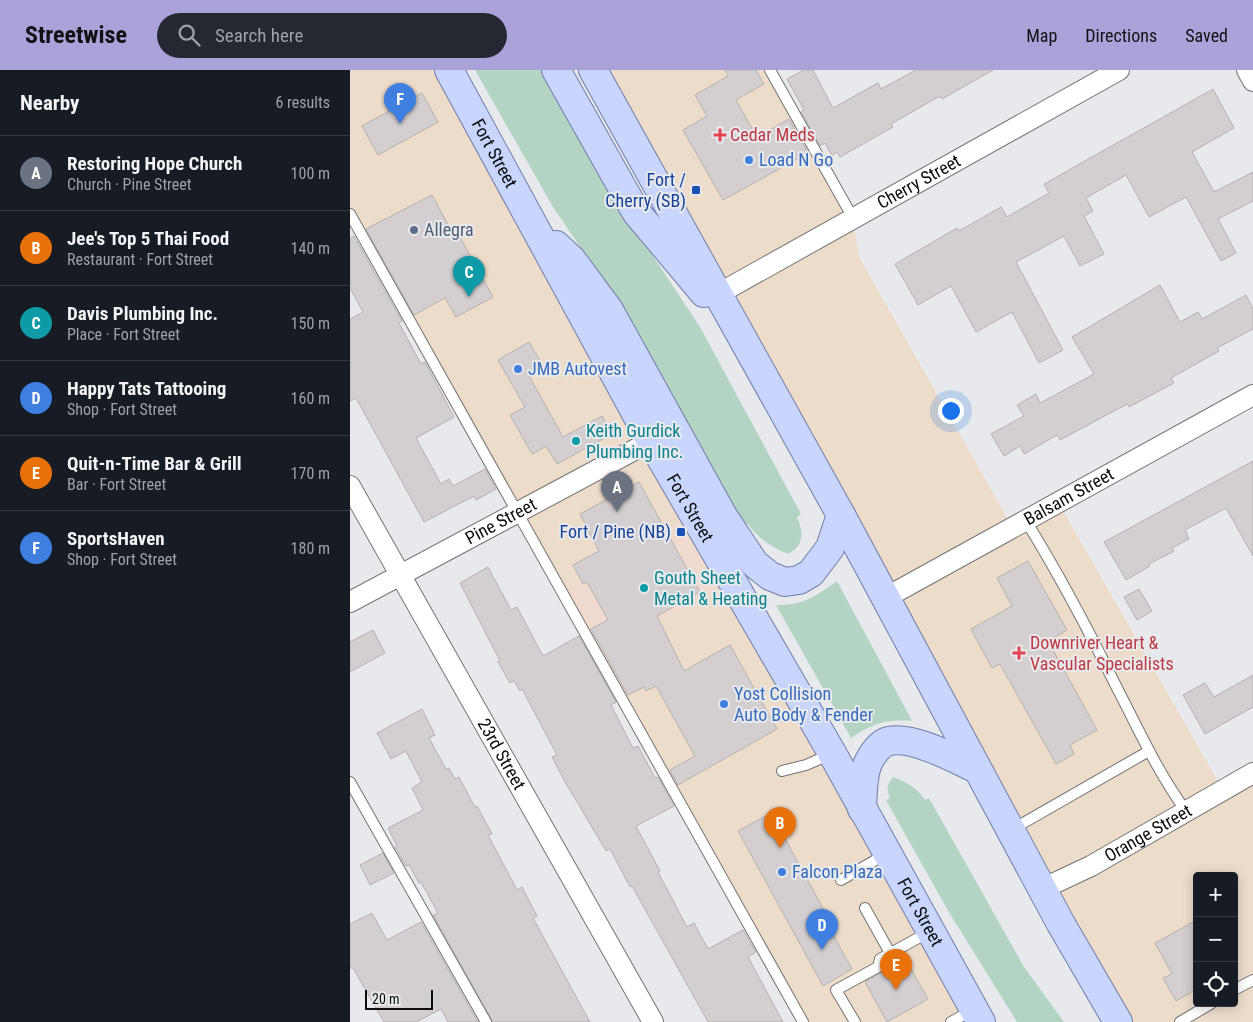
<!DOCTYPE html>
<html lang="en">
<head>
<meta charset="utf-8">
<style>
	:root { --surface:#171b24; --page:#242831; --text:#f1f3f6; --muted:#9ea1a6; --line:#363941; --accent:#aca2da }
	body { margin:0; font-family:"Roboto Condensed",sans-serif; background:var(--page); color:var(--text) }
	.controls { position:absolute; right:15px; bottom:15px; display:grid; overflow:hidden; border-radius:5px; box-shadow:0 2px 12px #0003 }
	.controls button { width:45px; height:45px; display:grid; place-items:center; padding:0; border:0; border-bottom:1px solid var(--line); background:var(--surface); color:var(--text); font:25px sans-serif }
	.scale { position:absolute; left:15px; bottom:12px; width:68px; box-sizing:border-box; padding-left:5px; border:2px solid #0c0d0e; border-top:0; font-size:14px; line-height:18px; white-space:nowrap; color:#0c0d0e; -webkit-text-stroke:4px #e8e9ec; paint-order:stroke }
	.you { position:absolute; left:600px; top:340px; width:18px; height:18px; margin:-12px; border:4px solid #fff; border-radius:50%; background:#1a73e8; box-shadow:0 0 0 8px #1a73e833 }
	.badge { display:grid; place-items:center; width:32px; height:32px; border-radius:50%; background:var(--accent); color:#fff; font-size:16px; font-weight:700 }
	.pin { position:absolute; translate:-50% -41px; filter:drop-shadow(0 1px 2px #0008) }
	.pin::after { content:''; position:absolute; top:26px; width:18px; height:15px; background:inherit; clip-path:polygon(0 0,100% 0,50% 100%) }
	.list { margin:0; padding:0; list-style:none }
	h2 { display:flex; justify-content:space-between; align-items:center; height:65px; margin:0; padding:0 20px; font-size:21px }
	h2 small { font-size:16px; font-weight:400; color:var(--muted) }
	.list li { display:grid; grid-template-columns:32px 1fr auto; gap:15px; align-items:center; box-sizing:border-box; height:75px; padding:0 20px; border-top:1px solid var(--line) }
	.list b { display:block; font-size:19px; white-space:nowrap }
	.list p { margin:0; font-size:16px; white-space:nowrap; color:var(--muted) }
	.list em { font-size:16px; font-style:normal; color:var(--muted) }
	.icon { flex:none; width:28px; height:28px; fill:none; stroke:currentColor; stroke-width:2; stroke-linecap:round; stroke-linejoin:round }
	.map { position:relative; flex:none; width:903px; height:952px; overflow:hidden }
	header { display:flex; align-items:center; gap:30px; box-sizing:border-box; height:70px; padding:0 25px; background:var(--accent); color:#111 }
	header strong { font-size:24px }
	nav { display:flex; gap:28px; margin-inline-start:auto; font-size:18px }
	.search { width:350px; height:45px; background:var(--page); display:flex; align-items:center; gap:12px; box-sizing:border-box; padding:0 18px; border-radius:28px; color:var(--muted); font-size:19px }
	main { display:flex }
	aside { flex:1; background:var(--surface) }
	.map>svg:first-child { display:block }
	.commercial { fill:#eddcca; fill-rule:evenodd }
	.industrial { fill:#f0dacd }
	.green { fill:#b4d4c3 }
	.building { fill:#d3ced0; stroke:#b5b1b2 }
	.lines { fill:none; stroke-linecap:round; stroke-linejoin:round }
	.service-casing { stroke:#737377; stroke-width:12 }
	.minor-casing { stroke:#737377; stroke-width:22 }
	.primary-casing { stroke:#6f7da9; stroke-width:30 }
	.service { stroke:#fff; stroke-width:10 }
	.minor { stroke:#fff; stroke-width:20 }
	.primary { stroke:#c8d6fe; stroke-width:28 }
	.health-dot { fill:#e0444e; stroke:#e8e9ec; stroke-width:2 }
	.shop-dot { fill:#3f7fe0; stroke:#e8e9ec; stroke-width:2 }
	.transit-dot { fill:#1a4fb4; stroke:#e8e9ec; stroke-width:2 }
	.service-dot { fill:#5c6f8a; stroke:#e8e9ec; stroke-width:2 }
	.culture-dot { fill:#0f9aa8; stroke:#e8e9ec; stroke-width:2 }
	.labels { text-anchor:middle; stroke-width:4; stroke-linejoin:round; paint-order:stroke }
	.health-label { font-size:18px; fill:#be3a42; stroke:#e8e9ec; text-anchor:start }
	.street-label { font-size:18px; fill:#0c0d0e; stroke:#e8e9ec }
	.shop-label { font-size:18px; fill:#366cbe; stroke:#e8e9ec; text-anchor:start }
	.transit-label { font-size:18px; fill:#164399; stroke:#e8e9ec; text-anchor:end }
	.service-label { font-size:18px; fill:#4e5e75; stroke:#e8e9ec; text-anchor:start }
	.culture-label { font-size:18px; fill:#0d838f; stroke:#e8e9ec; text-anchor:start }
</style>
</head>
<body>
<header>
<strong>Streetwise</strong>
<div class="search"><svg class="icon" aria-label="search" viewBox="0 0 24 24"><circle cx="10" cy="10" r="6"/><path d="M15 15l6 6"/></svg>Search here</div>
<nav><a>Map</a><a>Directions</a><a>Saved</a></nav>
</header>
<main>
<aside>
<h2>Nearby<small>6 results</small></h2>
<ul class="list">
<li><span class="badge" style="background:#6b7280">A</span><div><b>Restoring Hope Church</b><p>Church · Pine Street</p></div><em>100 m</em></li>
<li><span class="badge" style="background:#e8710a">B</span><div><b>Jee's Top 5 Thai Food</b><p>Restaurant · Fort Street</p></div><em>140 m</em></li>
<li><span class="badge" style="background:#0f9aa8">C</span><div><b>Davis Plumbing Inc.</b><p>Place · Fort Street</p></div><em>150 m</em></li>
<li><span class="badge" style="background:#3f7fe0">D</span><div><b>Happy Tats Tattooing</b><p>Shop · Fort Street</p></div><em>160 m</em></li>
<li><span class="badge" style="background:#e8710a">E</span><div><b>Quit-n-Time Bar &amp; Grill</b><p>Bar · Fort Street</p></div><em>170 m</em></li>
<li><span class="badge" style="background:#3f7fe0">F</span><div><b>SportsHaven</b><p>Shop · Fort Street</p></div><em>180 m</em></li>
</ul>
</aside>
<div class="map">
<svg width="903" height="952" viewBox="0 0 903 952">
	<rect width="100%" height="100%" fill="#e8e9ec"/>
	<g class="commercial">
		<polygon points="0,0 99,0 631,952 453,952 0,144"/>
		<path d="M243 0H420L503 148 509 187 663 458 709 434 873 720 903 703V952H768ZM847 806H884V933H847Z"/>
	</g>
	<polygon class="industrial" points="344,446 383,514 247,585 212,521"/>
	<g class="green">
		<path d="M125 0H195L278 148 350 257 451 444 447 447C454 463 454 476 438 484 422 478 408 468 398 454L391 456 265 228 203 137Z"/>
		<path d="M487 511 562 651C535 649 524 653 501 668L426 535C455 535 464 527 487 511Z"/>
		<path d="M543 707C558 712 566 718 575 730L579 728 674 897 714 952H667L597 839 536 730 540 728C536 719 537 715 543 707Z"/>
	</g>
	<g class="building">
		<polygon points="375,0 406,0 414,14 386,30 407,67 439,49 458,83 373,130 333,60 357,46 345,25 378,6"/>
		<polygon points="454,0 463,0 483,38 528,13 531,19 566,0 643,0 592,29 590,26 541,54 543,57 490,87 487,82 482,86 475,73 470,76 451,42 454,40 437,9"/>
		<polygon points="863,19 884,58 842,82 864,122 903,102 903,131 868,149 886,183 871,191 836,127 799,147 776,105 736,128 743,141 734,146 754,184 730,196 714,166 666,192 713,280 689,293 662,242 626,262 601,216 568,235 545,194 607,158 609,161 651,137 657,147 699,123 694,114"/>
		<polygon points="72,23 88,52 28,85 12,56"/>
		<polygon points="82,125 103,164 107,162 143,227 106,247 95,228 64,245 16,159"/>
		<polygon points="4,166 52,251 49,253 71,294 75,292 104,347 66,368 91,414 99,409 103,416 135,399 146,419 126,430 124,426 74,452 6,328 0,331 0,249 13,242 0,218 0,168"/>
		<polygon points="810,215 830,252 848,242 852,249 896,225 903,239 903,259 867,278 869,281 821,308 824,313 779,337 777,334 710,370 707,365 674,384 670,376 654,386 641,364 674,346 667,335 686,324 690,333 744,304 722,267"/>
		<polygon points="179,272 192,294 177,302 213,367 252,346 262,364 207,394 196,376 182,384 160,345 175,337 148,290"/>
		<polygon points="903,391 903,486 876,438 835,460 839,469 822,478 824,481 799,494 800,496 776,510 754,472"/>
		<polygon points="289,412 350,522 307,546 334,601 380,575 427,659 328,715 320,700 345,686 306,616 296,621 294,617 278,625 241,559 258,550 237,512 233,514 223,495 249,481 230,444"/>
		<polygon points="678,491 717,560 698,571 747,660 720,675 724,684 706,694 650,594 642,598 621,559 662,536 647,508"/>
		<polygon points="138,497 161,540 167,537 193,586 229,566 266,632 261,635 283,678 288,676 305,708 308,707 324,736 286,756 310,801 308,802 337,857 344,853 358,879 393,860 406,882 398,887 433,952 358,952 282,816 280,817 260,779 256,781 214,710 202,687 207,685 172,619 170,621 164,611 160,613 148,592 150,591 110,513"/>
		<polygon points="789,519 802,541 787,550 774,527"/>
		<polygon points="23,560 35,583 0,602 0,572"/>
		<polygon points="903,605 903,637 855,664 833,625 855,613 864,627"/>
		<polygon points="72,639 85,665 79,668 96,699 99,698 105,709 109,707 125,737 127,736 142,764 138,765 167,820 172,817 187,846 183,848 240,952 143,952 83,845 88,843 71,812 69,813 59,795 56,796 45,777 47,776 38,758 73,740 62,718 72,712 56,681 41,689 27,663"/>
		<polygon points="421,743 475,842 472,845 502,899 473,916 388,761"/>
		<polygon points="33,783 44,803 20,815 10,795"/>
		<polygon points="22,843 37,870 71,852 128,952 98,952 91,939 66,952 34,952 3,898 0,898 0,854"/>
		<polygon points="847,850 847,919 826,931 813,908 822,904 805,873"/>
		<polygon points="555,888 578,929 537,952 515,912"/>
	</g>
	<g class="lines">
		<g class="service-casing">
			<g id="service">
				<polyline points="420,0 503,148"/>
				<polyline points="0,144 453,952"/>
				<path d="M676 451C710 506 739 561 767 618 789 660 808 703 836 741"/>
				<polyline points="432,701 456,695 481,684"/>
				<polyline points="0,712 136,952"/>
				<polyline points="661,760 799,681"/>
				<polyline points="491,810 536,784"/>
				<polyline points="515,838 540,883"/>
				<polyline points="884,920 903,910"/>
				<polyline points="505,952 486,920 528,897 530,889 579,862"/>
				<polyline points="601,952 623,940"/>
				<polyline points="830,952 862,933"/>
			</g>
		</g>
		<g class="minor-casing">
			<g id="minor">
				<polyline points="897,0 903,11"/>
				<path id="s1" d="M368 224 769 0"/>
				<path id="s2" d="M0 416 303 952"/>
				<path id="s3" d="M535 528 903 325"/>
				<path id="s4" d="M0 532 301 371"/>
				<path id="s5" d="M692 819 741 796 903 703"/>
			</g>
		</g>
		<g class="primary-casing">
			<g id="primary">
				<path id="s6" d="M99 0 301 371 482 683 631 952"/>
				<polyline points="206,0 286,142 354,223"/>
				<polyline points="243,0 491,445 711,854 768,952"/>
				<polyline points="206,175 222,190 259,240 373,446 405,494 420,506 435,512 449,510 461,503 480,478 491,445"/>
				<path d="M512 739C513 724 512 707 518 693 522 685 530 673 539 671 564 666 605 689 627 699"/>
			</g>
		</g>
		<use href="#service" class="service"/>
		<use href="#minor" class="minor"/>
		<use href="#primary" class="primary"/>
	</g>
	<g class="health-dot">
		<path d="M367.5 57.5h5v5h5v5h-5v5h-5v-5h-5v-5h5z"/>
		<path d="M666.5 575.5h5v5h5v5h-5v5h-5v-5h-5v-5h5z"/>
	</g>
	<g class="shop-dot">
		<circle cx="399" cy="90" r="5"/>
		<circle cx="168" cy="299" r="5"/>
		<circle cx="374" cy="634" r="5"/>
		<circle cx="432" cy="802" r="5"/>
	</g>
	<g class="transit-dot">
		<rect x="341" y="115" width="10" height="10" rx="2.5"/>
		<rect x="326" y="457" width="10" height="10" rx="2.5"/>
	</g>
	<circle class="service-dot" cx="64" cy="160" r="5"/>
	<g class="culture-dot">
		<circle cx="226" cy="371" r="5"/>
		<circle cx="294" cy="518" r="5"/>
	</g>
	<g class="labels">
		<g class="health-label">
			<text x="380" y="71">Cedar Meds</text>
			<text x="680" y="579">Downriver Heart &amp;<tspan x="680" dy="21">Vascular Specialists</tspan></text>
		</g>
		<g class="street-label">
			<text dy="6" stroke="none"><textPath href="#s6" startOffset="95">Fort Street</textPath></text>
			<text dy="6" stroke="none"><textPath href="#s1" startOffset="230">Cherry Street</textPath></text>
			<text dy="6" stroke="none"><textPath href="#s3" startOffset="210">Balsam Street</textPath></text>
			<text dy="6" stroke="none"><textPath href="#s6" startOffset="500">Fort Street</textPath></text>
			<text dy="6" stroke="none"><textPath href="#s4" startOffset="171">Pine Street</textPath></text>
			<text dy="6" stroke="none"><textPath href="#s2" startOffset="308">23rd Street</textPath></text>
			<text dy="6" stroke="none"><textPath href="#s5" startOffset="120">Orange Street</textPath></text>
			<text dy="6" stroke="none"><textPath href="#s6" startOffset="965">Fort Street</textPath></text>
		</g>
		<g class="shop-label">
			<text x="409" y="96">Load N Go</text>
			<text x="178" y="305">JMB Autovest</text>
			<text x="384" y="630">Yost Collision<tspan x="384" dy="21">Auto Body &amp; Fender</tspan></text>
			<text x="442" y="808">Falcon Plaza</text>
		</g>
		<g class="transit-label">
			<text x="336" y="116">Fort /<tspan x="336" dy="21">Cherry (SB)</tspan></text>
			<text x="321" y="468">Fort / Pine (NB)</text>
		</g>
		<g class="service-label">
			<text x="74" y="166">Allegra</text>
		</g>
		<g class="culture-label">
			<text x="236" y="367">Keith Gurdick<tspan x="236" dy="21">Plumbing Inc.</tspan></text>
			<text x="304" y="514">Gouth Sheet<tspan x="304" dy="21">Metal &amp; Heating</tspan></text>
		</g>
	</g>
</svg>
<div class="controls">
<button>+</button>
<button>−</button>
<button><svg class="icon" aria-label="locate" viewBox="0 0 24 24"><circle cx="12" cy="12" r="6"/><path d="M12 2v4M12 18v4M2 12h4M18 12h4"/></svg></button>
</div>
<div class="scale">20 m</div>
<div class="you"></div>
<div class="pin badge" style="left:267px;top:442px;background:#6b7280">A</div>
<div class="pin badge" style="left:430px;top:778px;background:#e8710a">B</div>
<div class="pin badge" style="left:119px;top:227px;background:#0f9aa8">C</div>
<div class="pin badge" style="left:472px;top:880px;background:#3f7fe0">D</div>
<div class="pin badge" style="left:546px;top:920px;background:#e8710a">E</div>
<div class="pin badge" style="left:50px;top:54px;background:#3f7fe0">F</div>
</div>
</main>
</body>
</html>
